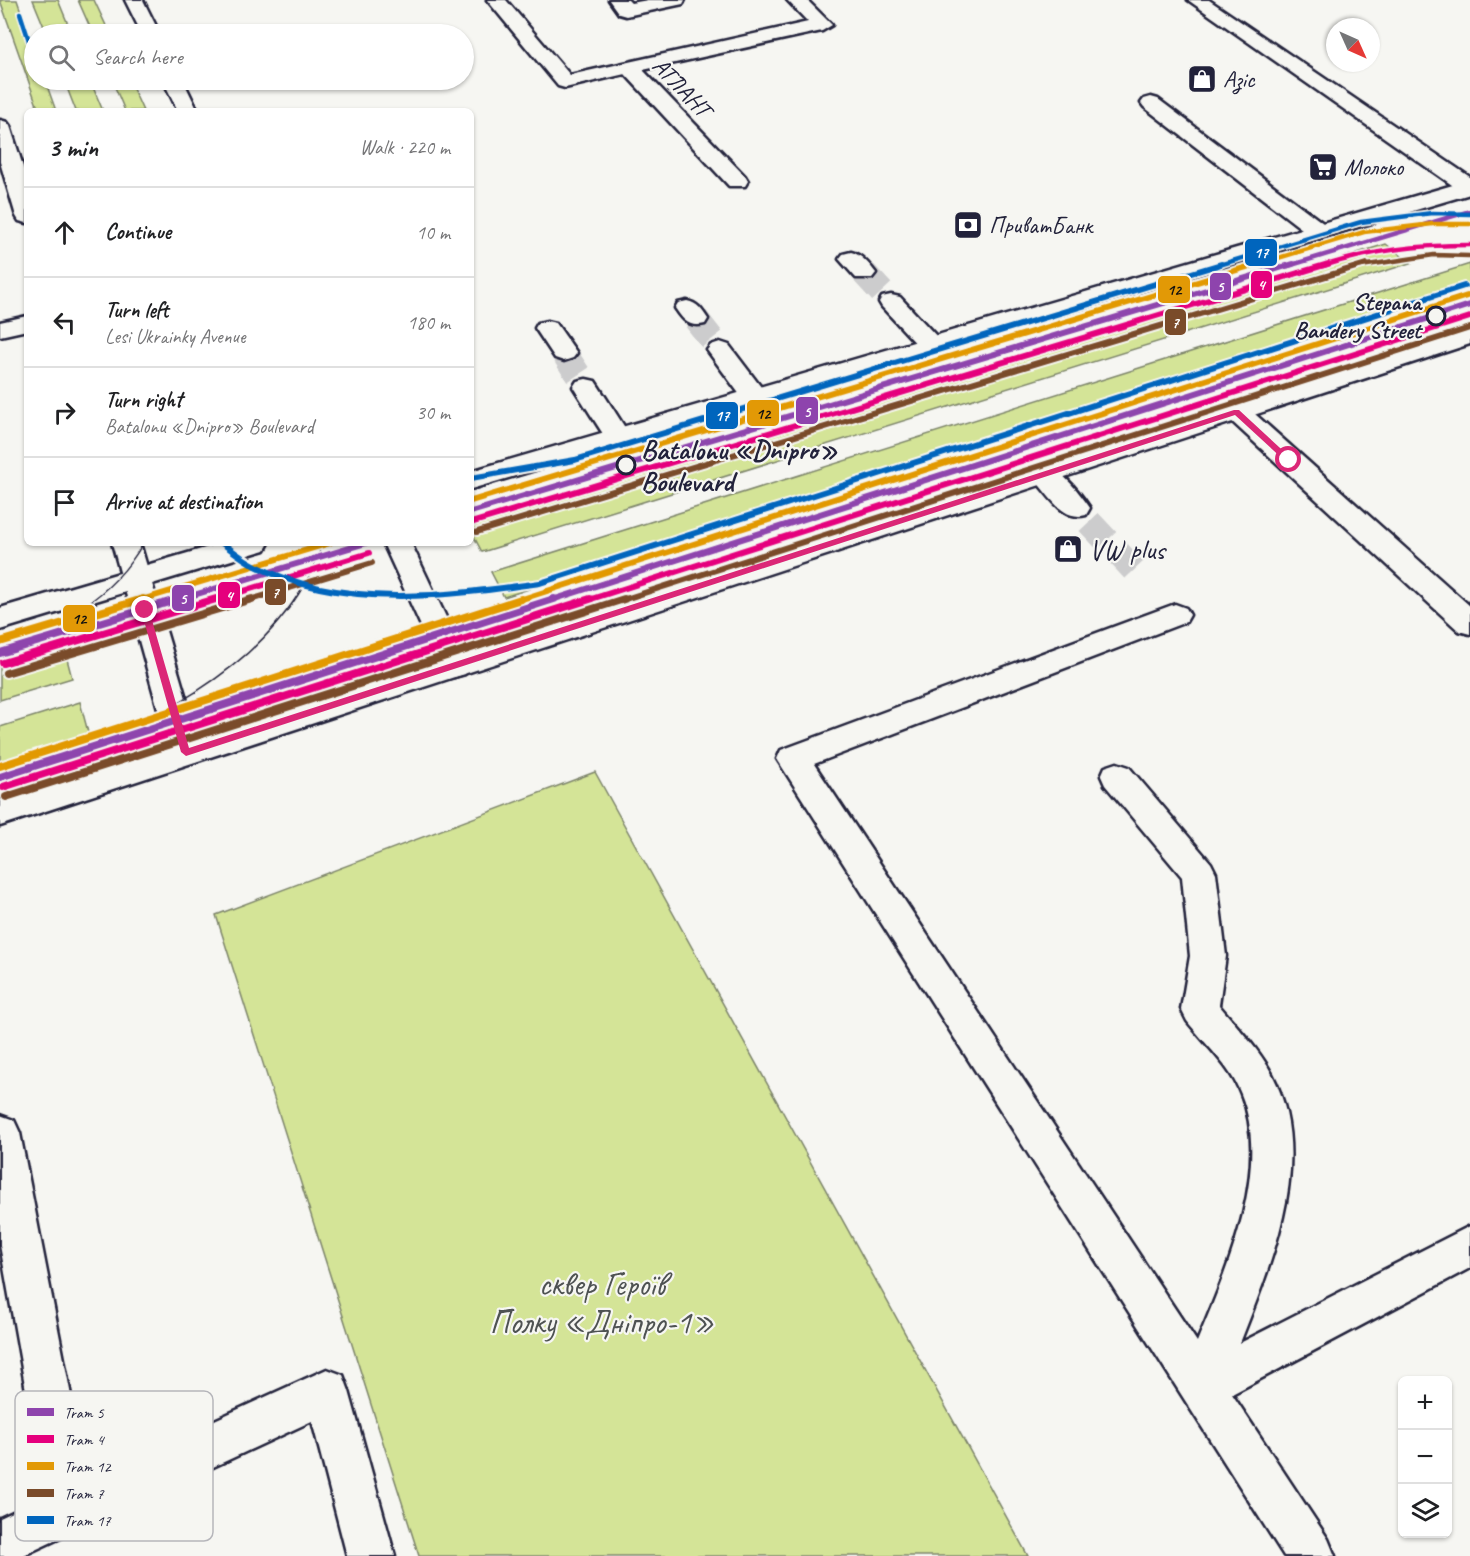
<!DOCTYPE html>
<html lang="en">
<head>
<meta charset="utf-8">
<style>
	:root { --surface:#fff; --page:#f2f2f2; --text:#202124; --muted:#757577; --line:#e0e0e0 }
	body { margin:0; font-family:Caveat,sans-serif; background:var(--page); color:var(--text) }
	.controls { position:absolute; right:18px; bottom:18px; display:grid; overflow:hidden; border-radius:9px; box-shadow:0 2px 4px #0004 }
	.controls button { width:54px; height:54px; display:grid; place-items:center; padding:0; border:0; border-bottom:2px solid var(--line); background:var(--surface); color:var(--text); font:30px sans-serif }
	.compass { position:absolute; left:1326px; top:18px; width:54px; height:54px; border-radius:50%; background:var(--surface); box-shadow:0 2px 4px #0004; rotate:135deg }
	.stop { position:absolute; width:18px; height:18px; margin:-14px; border:4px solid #db2777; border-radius:50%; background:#fff }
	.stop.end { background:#db2777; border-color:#fff; box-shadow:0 2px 6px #0008 }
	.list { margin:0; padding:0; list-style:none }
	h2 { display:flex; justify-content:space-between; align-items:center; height:78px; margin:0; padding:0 24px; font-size:26px }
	h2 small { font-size:20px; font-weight:400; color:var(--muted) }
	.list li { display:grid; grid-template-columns:39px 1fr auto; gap:18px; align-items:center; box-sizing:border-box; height:90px; padding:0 24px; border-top:2px solid var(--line) }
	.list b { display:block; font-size:22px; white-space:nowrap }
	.list p { margin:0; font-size:20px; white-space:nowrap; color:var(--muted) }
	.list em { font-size:20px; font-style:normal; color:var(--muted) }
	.icon { flex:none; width:33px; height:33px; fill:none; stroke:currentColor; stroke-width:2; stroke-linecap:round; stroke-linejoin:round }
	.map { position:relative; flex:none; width:1470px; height:1556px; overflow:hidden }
	.search { position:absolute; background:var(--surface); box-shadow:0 2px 4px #0004; left:24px; top:24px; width:450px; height:66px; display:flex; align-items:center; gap:15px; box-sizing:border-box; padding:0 21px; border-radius:33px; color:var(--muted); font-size:22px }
	.panel { position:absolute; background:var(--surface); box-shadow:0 2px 4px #0004; left:24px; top:108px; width:450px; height:438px; border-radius:9px }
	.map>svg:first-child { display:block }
	.green { fill:#d4e497; stroke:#7b8369; stroke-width:1.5 }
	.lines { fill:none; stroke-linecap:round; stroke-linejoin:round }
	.minor-tunnel { stroke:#cccccd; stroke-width:26; stroke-dasharray:26 14; stroke-linecap:butt }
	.minor-casing { stroke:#22223b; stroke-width:5 }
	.major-casing { stroke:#22223b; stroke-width:5 }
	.minor { fill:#f6f6f2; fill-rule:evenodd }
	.major { fill:#f6f6f2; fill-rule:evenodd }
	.tram { stroke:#22223b; stroke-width:1.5 }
	.tram-1-far2-casing { stroke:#f6f6f2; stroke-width:8 }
	.tram-1-far1-casing { stroke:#f6f6f2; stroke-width:10 }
	.tram-1-casing { stroke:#f6f6f2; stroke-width:12 }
	.tram-2-far2-casing { stroke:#f6f6f2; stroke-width:8 }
	.tram-2-far1-casing { stroke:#f6f6f2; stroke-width:10 }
	.tram-2-casing { stroke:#f6f6f2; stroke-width:12 }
	.tram-3-far2-casing { stroke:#f6f6f2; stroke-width:8 }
	.tram-3-far1-casing { stroke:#f6f6f2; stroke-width:10 }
	.tram-3-casing { stroke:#f6f6f2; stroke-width:12 }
	.tram-4-far2-casing { stroke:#f6f6f2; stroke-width:8 }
	.tram-4-far1-casing { stroke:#f6f6f2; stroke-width:10 }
	.tram-4-casing { stroke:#f6f6f2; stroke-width:12 }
	.tram-5-far1-casing { stroke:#f6f6f2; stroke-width:8 }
	.tram-5-casing { stroke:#f6f6f2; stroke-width:10 }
	.tram-1-far2 { stroke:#8e44ad; stroke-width:4.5 }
	.tram-1-far1 { stroke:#8e44ad; stroke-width:6 }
	.tram-1 { stroke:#8e44ad; stroke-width:8 }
	.tram-2-far2 { stroke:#e5007d; stroke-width:4.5 }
	.tram-2-far1 { stroke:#e5007d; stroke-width:6 }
	.tram-2 { stroke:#e5007d; stroke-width:8 }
	.tram-3-far2 { stroke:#e29906; stroke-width:4.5 }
	.tram-3-far1 { stroke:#e29906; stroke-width:6 }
	.tram-3 { stroke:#e29906; stroke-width:8 }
	.tram-4-far2 { stroke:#7a4b2a; stroke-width:4.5 }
	.tram-4-far1 { stroke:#7a4b2a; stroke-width:6 }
	.tram-4 { stroke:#7a4b2a; stroke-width:8 }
	.tram-5-far1 { stroke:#0065bd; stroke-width:4.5 }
	.tram-5 { stroke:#0065bd; stroke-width:6 }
	.route { fill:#db2777 }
	.stop-dot { fill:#f6f6f2; stroke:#22223b; stroke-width:3 }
	.labels { text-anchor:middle; stroke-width:4.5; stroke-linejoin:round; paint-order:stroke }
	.far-poi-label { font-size:24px; fill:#22223b; stroke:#f6f6f2; text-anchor:start }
	.far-street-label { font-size:24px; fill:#22223b; stroke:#f6f6f2 }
	.far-stop-label { font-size:24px; font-weight:bold; fill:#22223b; stroke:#f6f6f2; text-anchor:end }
	.stop-label { font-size:28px; font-weight:bold; fill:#22223b; stroke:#f6f6f2; text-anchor:start }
	.poi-label { font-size:28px; fill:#22223b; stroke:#f6f6f2; text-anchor:start }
	.near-park-label { font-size:33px; fill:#4e5252; stroke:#f6f6f2 }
	.key { fill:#f6f6f2; stroke:#b6b6bb; stroke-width:1.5 }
	.key-label { font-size:16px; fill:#22223b }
	.line-badge { stroke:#f6f6f2; stroke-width:2 }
	.badge-label { font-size:16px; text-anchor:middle; font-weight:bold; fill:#fff }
	.pale-badge-label { font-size:16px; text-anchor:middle; font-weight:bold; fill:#111 }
</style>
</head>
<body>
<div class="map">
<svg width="1470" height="1556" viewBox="0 0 1470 1556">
	<rect width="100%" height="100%" fill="#f6f6f2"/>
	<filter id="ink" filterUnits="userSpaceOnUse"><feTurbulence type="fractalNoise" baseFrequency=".0167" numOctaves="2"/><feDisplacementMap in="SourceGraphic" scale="12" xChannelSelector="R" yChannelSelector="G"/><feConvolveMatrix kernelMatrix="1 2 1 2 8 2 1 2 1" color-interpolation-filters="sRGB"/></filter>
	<g filter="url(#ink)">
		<g class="green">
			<polygon points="0,0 17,0 34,50 34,80 45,80 56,111 39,111"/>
			<polygon points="33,0 58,0 72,34 47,34"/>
			<polygon points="78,0 94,0 110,34 93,34"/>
			<polygon points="64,80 90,80 103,111 76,111"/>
			<polygon points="112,80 129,80 143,111 125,111"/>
			<polygon points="1386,244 1411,263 482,552 471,531 471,524"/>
			<polygon points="1470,264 1470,286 504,597 491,572"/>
			<polygon points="63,644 72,678 0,700 0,663"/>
			<polygon points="80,702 89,736 0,764 0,727"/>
			<polygon points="595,772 1028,1556 419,1556 216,915"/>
		</g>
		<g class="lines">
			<g class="minor-tunnel">
				<polyline points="864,273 891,302"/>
				<polyline points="696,319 720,350"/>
				<polyline points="564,353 586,387"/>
				<polyline points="1089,522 1136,572"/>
			</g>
			<g class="minor-casing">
				<g id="minor">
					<polygon points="125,0 143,0 160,34 142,34"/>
					<polygon points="487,0 506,0 570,75 808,22 787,0 807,0 832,25 822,31 643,70 745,176 748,181 745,186 729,186 625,74 565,88 558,86"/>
					<polygon points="609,0 628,0 631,3 648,0 685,0 683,4 626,16 619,14"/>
					<polygon points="1188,0 1209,0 1470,177 1470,194 1462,192"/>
					<polygon points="163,80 183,80 198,111 178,111"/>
					<polygon points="1151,97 1158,99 1327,226 1330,231 1327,236 1311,236 1144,107 1141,103 1144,99"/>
					<polygon points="0,120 7,122 10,126 27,179 27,223 19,221 16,216 0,162"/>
					<path d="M851 252C862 255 869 264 876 273L872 278H856L839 259 843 254Z"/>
					<polygon points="891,295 900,297 940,340 944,345 940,350 931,353 922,350 882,307 879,302 882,297"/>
					<path d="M687 301C698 303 702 310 708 319L705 324C689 328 683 320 675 308L678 303Z"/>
					<polygon points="27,316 27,330 0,336 0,322"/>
					<polygon points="547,321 556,323 577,353 573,358 564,361 555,358 535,328 538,323"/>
					<polygon points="720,342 729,345 764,391 768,397 764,403 755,405 746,403 707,350 711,345"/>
					<polygon points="586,379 595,381 599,387 631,437 627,443 618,445 609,443 605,437 573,387 577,381"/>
					<polygon points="1237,404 1246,406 1470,606 1470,634 1459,631 1228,418 1224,412 1228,406"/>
					<path d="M1045 465C1062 470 1080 493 1090 508L1086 515C1062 521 1050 496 1035 480L1031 474 1035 468Z"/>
					<polygon points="112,543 140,543 202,752 197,761 186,764 175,761 170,752"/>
					<polygon points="383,543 411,543 469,666 465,674 454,677 443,674"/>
					<path d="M1175 604 1186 608 1190 615 1186 622 814 764 1197 1342C1226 1272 1272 1169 1241 1094 1231 1067 1204 1043 1187 1021L1181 1009 1190 956 1182 877 1105 785 1101 776 1105 767 1117 763 1129 767 1211 863 1216 873 1226 956 1219 1005C1237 1027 1259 1049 1272 1074 1316 1159 1272 1261 1240 1343L1470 1226V1268L1232 1394 1328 1539 1335 1556H1284L777 759 781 750Z"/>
					<polygon points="0,1115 14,1120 20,1133 87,1478 327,1369 343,1375 349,1391 395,1556 347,1556 312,1421 22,1556 0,1556 0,1518 45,1497 0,1245"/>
				</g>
			</g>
			<g class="major-casing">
				<g id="major">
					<polygon points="1470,180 1470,194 471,489 471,471"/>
					<polygon points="1470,329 1470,344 0,826 0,800"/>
					<polygon points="222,543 269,543 265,550 0,630 0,608"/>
				</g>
			</g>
			<use href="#minor" class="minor"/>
			<use href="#major" class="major"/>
			<g class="tram">
				<path d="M0 650C56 626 112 599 143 543"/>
				<path d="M58 759C151 721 251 676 304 585 312 572 317 557 323 543"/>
			</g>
			<g class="tram-1-far2-casing">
				<polyline id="tram-1-far2" points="1288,266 1470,211"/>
			</g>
			<g class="tram-1-far1-casing">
				<g id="tram-1-far1">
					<polyline points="471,512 1293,264"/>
					<polyline points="174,601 366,543"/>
					<polyline points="549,601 1470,305"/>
				</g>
			</g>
			<g class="tram-1-casing">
				<g id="tram-1">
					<polyline points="0,653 179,599"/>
					<polyline points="0,777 554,599"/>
				</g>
			</g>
			<g class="tram-2-far2-casing">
				<path id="tram-2-far2" d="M1323 266C1374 250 1416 245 1470 245"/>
			</g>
			<g class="tram-2-far1-casing">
				<g id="tram-2-far1">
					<polyline points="474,522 1328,264"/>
					<polyline points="211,601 369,553"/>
					<polyline points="585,601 1470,317"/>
				</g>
			</g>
			<g class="tram-2-casing">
				<g id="tram-2">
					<polyline points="3,663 216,599"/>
					<polyline points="3,787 590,599"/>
				</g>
			</g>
			<g class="tram-3-far2-casing">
				<polyline id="tram-3-far2" points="1252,266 1364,232 1433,224 1470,224"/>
			</g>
			<g class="tram-3-far1-casing">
				<g id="tram-3-far1">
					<polyline points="471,501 1257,264"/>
					<polyline points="138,601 330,543"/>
					<polyline points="516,601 1467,296"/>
				</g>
			</g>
			<g class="tram-3-casing">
				<g id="tram-3">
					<polyline points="0,642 143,599"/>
					<polyline points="0,766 521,599"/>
				</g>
			</g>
			<g class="tram-4-far2-casing">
				<polyline id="tram-4-far2" points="1361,266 1434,255 1469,256"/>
			</g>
			<g class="tram-4-far1-casing">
				<g id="tram-4-far1">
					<polyline points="477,532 1366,264"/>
					<polyline points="247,601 372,563"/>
					<polyline points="619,601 1470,328"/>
				</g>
			</g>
			<g class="tram-4-casing">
				<g id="tram-4">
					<polyline points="6,673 252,599"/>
					<polyline points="6,797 624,599"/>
				</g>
			</g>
			<g class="tram-5-far1-casing">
				<g id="tram-5-far1">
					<polyline points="20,13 34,56"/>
					<polyline points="1216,266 1361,222 1432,213 1470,214"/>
				</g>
			</g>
			<g class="tram-5-casing">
				<g id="tram-5">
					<polyline points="471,478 575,460 1221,264"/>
					<path d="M222 543C233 551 244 560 256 566 343 610 447 596 540 583L1464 286"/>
				</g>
			</g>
			<use href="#tram-1-far2" class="tram-1-far2"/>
			<use href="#tram-1-far1" class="tram-1-far1"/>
			<use href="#tram-1" class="tram-1"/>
			<use href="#tram-2-far2" class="tram-2-far2"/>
			<use href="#tram-2-far1" class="tram-2-far1"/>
			<use href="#tram-2" class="tram-2"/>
			<use href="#tram-3-far2" class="tram-3-far2"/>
			<use href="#tram-3-far1" class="tram-3-far1"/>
			<use href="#tram-3" class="tram-3"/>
			<use href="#tram-4-far2" class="tram-4-far2"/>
			<use href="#tram-4-far1" class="tram-4-far1"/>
			<use href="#tram-4" class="tram-4"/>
			<use href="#tram-5-far1" class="tram-5-far1"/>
			<use href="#tram-5" class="tram-5"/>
		</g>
	</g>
	<polygon class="route" points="1234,410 1239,410 1292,459 1292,462 1286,462 1235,415 186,756 181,752 141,610 145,606 149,610 189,748"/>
	<defs>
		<g id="shop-square" transform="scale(1.5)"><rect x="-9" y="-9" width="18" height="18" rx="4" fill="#22223b" stroke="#f6f6f2"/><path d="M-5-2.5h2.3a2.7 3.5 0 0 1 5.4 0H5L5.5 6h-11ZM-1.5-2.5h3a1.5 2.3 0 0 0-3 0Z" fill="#fff"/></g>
		<g id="supermarket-square" transform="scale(1.5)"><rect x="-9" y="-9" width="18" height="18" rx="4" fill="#22223b" stroke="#f6f6f2"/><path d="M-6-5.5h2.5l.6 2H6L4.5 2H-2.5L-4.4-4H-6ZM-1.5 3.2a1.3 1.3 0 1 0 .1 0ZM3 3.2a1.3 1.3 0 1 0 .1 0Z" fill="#fff"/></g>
		<g id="bank-square" transform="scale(1.5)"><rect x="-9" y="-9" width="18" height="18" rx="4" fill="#22223b" stroke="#f6f6f2"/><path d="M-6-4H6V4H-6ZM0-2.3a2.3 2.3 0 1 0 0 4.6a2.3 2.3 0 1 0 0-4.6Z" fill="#fff"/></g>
	</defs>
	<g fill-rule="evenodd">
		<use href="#shop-square" x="1202" y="79"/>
		<use href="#supermarket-square" x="1323" y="167"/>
		<use href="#bank-square" x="968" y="225"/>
		<use href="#shop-square" x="1068" y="549"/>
	</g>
	<g class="stop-dot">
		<circle cx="1436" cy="316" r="9"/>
		<circle cx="626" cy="465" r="9"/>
	</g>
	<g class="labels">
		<g class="far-poi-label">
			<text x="1223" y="87">Азіс</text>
			<text x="1344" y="175">Молоко</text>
			<text x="989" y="233">ПриватБанк</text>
		</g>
		<g class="far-street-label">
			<text transform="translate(682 87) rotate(46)" y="8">АТЛАНТ</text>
		</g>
		<g class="far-stop-label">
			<text x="1421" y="310">Stepana<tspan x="1421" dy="28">Bandery Street</tspan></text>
		</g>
		<g class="stop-label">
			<text x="641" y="459">Batalonu «Dnipro»<tspan x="641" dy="32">Boulevard</tspan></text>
		</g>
		<g class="poi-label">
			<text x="1089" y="559">VW plus</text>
		</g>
		<g class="near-park-label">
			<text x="602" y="1295">сквер Героїв<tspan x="602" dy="38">Полку «Дніпро-1»</tspan></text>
		</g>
	</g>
	<rect x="15" y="1391" width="198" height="150" rx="9" class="key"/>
	<rect x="27" y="1408" width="27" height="8" fill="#8e44ad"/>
	<rect x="27" y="1435" width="27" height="8" fill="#e5007d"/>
	<rect x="27" y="1462" width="27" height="8" fill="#e29906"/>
	<rect x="27" y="1489" width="27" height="8" fill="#7a4b2a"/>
	<rect x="27" y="1516" width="27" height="8" fill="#0065bd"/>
	<g class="key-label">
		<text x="64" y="1418">Tram 5</text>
		<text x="64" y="1445">Tram 4</text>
		<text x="64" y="1472">Tram 12</text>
		<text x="64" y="1499">Tram 7</text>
		<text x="64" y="1526">Tram 17</text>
	</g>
	<g class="line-badge">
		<rect x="1244" y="238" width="34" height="29" rx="6" fill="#0065bd"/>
		<rect x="1250" y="270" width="23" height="29" rx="6" fill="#e5007d"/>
		<rect x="1209" y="272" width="23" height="29" rx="6" fill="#8e44ad"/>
		<rect x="1157" y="275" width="34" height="29" rx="6" fill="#e29906"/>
		<rect x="1164" y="308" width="23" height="28" rx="6" fill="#7a4b2a"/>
		<rect x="795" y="396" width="24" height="29" rx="6" fill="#8e44ad"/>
		<rect x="746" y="399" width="34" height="28" rx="6" fill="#e29906"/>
		<rect x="705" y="401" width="34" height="29" rx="6" fill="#0065bd"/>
		<rect x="264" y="578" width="23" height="28" rx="6" fill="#7a4b2a"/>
		<rect x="217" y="581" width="24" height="28" rx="6" fill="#e5007d"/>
		<rect x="171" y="584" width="24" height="28" rx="6" fill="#8e44ad"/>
		<rect x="62" y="604" width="34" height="29" rx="6" fill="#e29906"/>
	</g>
	<g class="badge-label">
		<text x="1261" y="258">17</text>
		<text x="1261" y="290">4</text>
		<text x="1220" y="292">5</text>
		<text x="1175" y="328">7</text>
		<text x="807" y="417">5</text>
		<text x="722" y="421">17</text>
		<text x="275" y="598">7</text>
		<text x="229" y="601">4</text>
		<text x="183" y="604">5</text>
	</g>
	<g class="pale-badge-label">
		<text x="1174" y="295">12</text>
		<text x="763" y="419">12</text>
		<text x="79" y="624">12</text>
	</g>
</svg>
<div class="controls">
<button>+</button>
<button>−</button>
<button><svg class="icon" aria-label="layers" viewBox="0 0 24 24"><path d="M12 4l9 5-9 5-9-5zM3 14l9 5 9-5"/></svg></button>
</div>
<svg class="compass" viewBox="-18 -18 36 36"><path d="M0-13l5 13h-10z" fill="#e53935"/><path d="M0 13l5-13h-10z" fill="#757577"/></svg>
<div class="stop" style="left:1289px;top:460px"></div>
<div class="stop end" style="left:145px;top:610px"></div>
<div class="search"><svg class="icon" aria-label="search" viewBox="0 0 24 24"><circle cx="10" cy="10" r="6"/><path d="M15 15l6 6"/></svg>Search here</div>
<section class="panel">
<h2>3 min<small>Walk · 220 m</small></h2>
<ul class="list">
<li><svg class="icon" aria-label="ahead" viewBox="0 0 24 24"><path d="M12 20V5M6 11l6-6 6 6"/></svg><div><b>Continue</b></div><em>10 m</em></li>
<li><svg class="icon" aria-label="left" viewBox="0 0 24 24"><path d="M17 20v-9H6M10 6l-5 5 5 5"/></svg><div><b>Turn left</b><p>Lesi Ukrainky Avenue</p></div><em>180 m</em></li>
<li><svg class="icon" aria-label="right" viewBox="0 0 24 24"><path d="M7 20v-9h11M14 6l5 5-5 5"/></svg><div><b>Turn right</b><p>Batalonu «Dnipro» Boulevard</p></div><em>30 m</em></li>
<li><svg class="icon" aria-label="arrive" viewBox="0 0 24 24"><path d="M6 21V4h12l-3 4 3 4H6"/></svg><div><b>Arrive at destination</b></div></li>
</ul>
</section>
</div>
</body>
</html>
